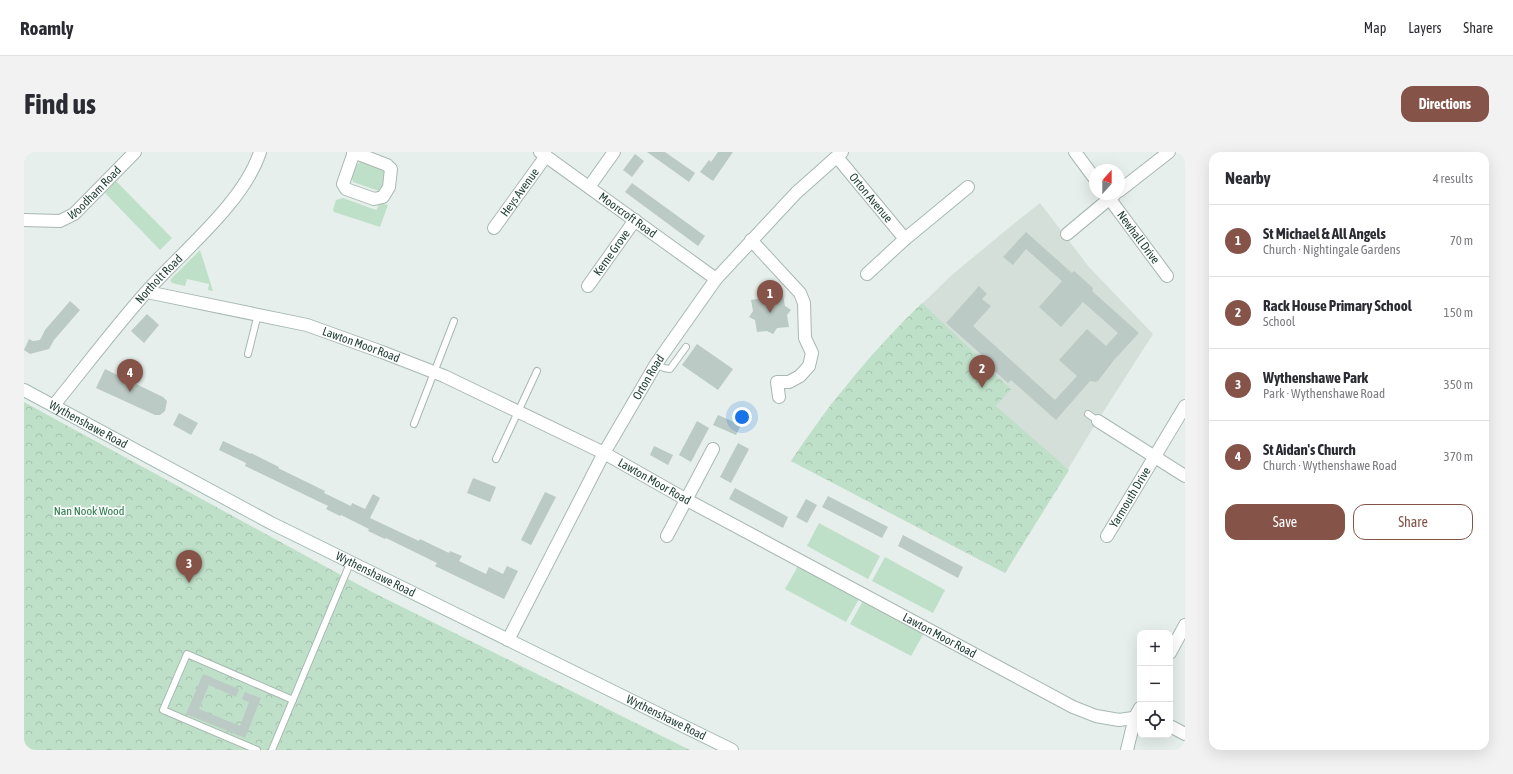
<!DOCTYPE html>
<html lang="en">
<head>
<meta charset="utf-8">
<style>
	:root { --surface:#fff; --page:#f2f2f3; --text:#2b2b33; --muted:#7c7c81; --line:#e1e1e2; --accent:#855347 }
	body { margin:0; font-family:"Asap Condensed",sans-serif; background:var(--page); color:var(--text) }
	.controls { position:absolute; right:12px; bottom:12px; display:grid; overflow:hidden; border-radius:8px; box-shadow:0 4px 16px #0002 }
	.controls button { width:36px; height:36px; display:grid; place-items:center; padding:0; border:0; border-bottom:1px solid var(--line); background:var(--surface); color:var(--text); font:20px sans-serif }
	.compass { position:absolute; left:1065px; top:12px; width:36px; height:36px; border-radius:50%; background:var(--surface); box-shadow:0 4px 16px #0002; rotate:21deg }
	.you { position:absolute; left:718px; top:265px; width:14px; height:14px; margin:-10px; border:3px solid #fff; border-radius:50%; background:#1a73e8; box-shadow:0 0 0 6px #1a73e833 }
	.badge { display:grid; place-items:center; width:26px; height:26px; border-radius:50%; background:var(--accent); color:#fff; font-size:13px; font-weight:700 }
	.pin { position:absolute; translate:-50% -33px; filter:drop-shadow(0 1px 2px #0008) }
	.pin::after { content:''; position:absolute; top:21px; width:14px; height:12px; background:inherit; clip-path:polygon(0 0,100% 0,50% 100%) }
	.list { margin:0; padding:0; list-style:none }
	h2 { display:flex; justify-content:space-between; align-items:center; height:52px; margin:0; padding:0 16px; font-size:17px }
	h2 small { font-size:13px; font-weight:400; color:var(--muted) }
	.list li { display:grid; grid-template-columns:26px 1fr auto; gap:12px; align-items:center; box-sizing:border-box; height:72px; padding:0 16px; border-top:1px solid var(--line) }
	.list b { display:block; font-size:15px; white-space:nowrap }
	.list p { margin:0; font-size:13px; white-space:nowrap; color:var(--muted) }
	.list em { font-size:13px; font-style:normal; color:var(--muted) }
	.actions { display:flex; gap:8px; padding:12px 16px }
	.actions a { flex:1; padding:9px 0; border:1px solid var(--accent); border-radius:12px; text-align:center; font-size:14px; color:var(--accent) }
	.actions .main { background:var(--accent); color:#fff }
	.icon { flex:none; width:22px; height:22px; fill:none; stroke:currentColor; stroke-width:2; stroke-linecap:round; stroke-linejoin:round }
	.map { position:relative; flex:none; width:1161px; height:598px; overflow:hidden; border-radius:12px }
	header { display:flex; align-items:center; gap:24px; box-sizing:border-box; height:56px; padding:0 20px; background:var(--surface); border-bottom:1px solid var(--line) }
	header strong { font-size:19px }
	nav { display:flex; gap:22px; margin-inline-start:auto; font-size:14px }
	.intro { display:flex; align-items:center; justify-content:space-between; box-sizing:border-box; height:96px; padding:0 24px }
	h1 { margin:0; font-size:28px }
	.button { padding:10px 18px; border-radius:12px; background:var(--accent); color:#fff; font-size:14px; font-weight:700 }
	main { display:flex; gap:24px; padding:0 24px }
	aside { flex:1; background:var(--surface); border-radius:12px; box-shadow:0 4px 16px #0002 }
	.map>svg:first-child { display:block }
	.built { fill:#d4dfda }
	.grass { fill:#bfe0c8 }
	.forest { fill:url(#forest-crowns) }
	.building { fill:#bbcac4 }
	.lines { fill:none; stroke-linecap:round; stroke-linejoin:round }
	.service-casing { stroke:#a8b8b2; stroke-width:8 }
	.minor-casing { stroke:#a8b8b2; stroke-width:14 }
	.tertiary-casing { stroke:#a8b8b2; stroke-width:14 }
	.secondary-casing { stroke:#a4bbb3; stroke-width:14 }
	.service { stroke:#fff; stroke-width:6 }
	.minor { stroke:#fff; stroke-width:12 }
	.tertiary { stroke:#fff; stroke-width:12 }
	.secondary { stroke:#fff; stroke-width:12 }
	.labels { text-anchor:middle; stroke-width:3.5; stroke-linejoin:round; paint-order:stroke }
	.street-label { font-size:12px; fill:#24423a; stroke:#f7fbf9 }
	.park-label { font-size:12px; fill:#2d7a4b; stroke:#f7fbf9 }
</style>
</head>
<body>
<header>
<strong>Roamly</strong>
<nav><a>Map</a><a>Layers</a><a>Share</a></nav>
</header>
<div class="intro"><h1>Find us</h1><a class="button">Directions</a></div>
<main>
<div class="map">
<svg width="1161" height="598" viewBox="0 0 1161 598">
	<defs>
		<pattern id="forest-crowns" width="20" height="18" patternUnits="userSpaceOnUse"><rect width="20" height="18" fill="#bfe0c8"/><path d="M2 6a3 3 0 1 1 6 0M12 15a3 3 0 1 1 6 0" fill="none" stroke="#a4c1ad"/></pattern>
	</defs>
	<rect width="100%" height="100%" fill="#e6efeb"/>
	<polygon class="built" points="1016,51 1065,115 1129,182 1069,276 981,421 767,309 807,252 877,172 929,122 987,74"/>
	<g class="grass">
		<path d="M339 8 363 17 360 34 355 39 329 30C325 20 331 13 339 8Z"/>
		<polygon points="92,29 148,86 136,98 81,41"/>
		<polygon points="319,46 352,58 356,51 364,53 356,75 310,60 309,58 312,48"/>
		<polygon points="176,98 189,139 184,138 185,132 163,127 161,134 148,131 146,128"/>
		<polygon points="795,371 856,404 844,427 783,394"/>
		<polygon points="861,405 921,438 909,461 848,429"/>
		<polygon points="774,414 835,447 822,470 761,437"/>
		<polygon points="839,449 900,481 887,504 826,472"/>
	</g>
	<g class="forest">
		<path d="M898 151 960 210 959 212 987 237 972 254 1045 318 981 421 767 309C805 252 849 198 898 151Z"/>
		<polygon points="0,250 348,440 666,598 0,598"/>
	</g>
	<g class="building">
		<polygon points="623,0 641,0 671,21 665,30"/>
		<polygon points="694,0 709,0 689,29 676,20 685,8 687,10"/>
		<polygon points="611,2 620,9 608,25 599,18"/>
		<polygon points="608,31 681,84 674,94 601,40"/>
		<polygon points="1002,80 1048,121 1050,119 1069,136 1068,139 1115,181 1090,208 1074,229 1072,230 1066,229 1032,268 987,228 984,231 966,215 968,212 922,171 955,134 963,142 958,147 967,154 949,174 1031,248 1053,224 1035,208 1063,177 1082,194 1094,181 1059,150 1037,175 1015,155 1038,129 1002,97 989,113 979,105"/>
		<polygon points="742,140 748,145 759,143 761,154 767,158 763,163 765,175 753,176 749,182 743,179 733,180 731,168 725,165 729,159 727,148 738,146"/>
		<polygon points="46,149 56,158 30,188 25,197 6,202 0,198 5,187 9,189 16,188 21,178"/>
		<polygon points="123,162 135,173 120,191 107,179"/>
		<polygon points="673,192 709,217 694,238 658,213"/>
		<polygon points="81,217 139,245 143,249 141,259 136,263 131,263 72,236"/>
		<polygon points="155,261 174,271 167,283 149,273"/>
		<polygon points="694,263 717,273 712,283 689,273"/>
		<polygon points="673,269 685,276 667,310 655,303"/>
		<polygon points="199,289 227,302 227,301 255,315 254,316 301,339 300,341 327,354 328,351 341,357 349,342 356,346 346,366 395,389 396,387 425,401 426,399 438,404 435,409 462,422 465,415 479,422 483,414 494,419 480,447 411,414 413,411 362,386 361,387 344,379 345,377 317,363 316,364 302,357 304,354 221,314 222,311 195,298"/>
		<polygon points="714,291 725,297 707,331 696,325"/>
		<polygon points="630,294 649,303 644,313 626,303"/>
		<polygon points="449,326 472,335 466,350 443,341"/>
		<polygon points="711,336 764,365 759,376 705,347"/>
		<polygon points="521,340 532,345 507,393 497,388"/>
		<polygon points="804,344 864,375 858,386 798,355"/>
		<polygon points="782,347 793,353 783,371 772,365"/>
		<polygon points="879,383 939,415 934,426 874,394"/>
		<polygon points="179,522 215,537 212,545 185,533 175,557 216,574 225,550 218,547 221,540 237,546 221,586 162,562"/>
	</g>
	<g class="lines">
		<g class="service-casing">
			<g id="service">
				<polyline points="224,202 234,162"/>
				<polyline points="632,212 640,216 646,217 662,195"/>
				<polyline points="1064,262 1074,269"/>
				<polyline points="390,272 430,169"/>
				<polyline points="472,307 513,219"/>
				<polyline points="233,598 139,558 163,502 269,548"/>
				<polyline points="248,598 327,409"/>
			</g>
		</g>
		<g class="minor-casing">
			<g id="minor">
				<polyline points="329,0 363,13 367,17 365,35 359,45 350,47 322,37 319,32 330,0"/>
				<polyline points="1051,0 1071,27"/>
				<path id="s1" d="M813 5 881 87"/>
				<polyline points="565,35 590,0"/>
				<polyline points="1095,39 1145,0"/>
				<path id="s2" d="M1082 42 1143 124"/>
				<path id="s3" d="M0 68 36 69 50 62 111 0"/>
				<path id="s4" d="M470 76 522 4"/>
				<polyline points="1043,82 1091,42"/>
				<polyline points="727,88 776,141 780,151 781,186 788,201 785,214 776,224 765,230 753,230 755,245"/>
				<polyline points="843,122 881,87 944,35"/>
				<path id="s5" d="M564 134 611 68"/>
				<path id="s6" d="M123 140 283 173 358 200 420 224 580 301 663 348 1049 555 1072 564 1095 568 1116 565"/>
				<path id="s7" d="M30 253C61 215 91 175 124 138 159 99 220 50 236 0"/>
				<polyline points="1074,269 1161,324"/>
				<polyline points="643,384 689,297"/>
				<path id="s8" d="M1083 384 1161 254"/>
				<path id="s9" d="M484 488 580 301 632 212 692 127 772 41 818 0"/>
				<polyline points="1146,501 1161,473"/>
				<polyline points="1146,574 1161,582"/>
				<polyline points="1103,598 1111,565 1116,556"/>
			</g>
		</g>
		<g class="tertiary-casing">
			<g id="tertiary">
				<path id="s10" d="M516 0 692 127"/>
			</g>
		</g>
		<g class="secondary-casing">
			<g id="secondary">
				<path id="s11" d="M0 238 247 371 708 598"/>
			</g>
		</g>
		<use href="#service" class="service"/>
		<use href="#minor" class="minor"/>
		<use href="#tertiary" class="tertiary"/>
		<use href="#secondary" class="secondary"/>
	</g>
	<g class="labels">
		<g class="street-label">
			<text dy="4" stroke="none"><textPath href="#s3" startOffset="81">Woodham Road</textPath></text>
			<text dy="4" stroke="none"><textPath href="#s4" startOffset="44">Heys Avenue</textPath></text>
			<text dy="4" stroke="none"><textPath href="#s1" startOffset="53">Orton Avenue</textPath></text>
			<text dy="4" stroke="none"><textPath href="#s10" startOffset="108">Moorcroft Road</textPath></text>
			<text dy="4" stroke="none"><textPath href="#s2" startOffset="54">Newhall Drive</textPath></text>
			<text dy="4" stroke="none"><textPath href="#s5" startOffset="41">Kerne Grove</textPath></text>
			<text dy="4" stroke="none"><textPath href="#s7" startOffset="164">Northolt Road</textPath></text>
			<text dy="4" stroke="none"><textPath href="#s6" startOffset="221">Lawton Moor Road</textPath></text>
			<text dy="4" stroke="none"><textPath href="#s9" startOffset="298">Orton Road</textPath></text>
			<text dy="4" stroke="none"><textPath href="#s11" startOffset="73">Wythenshawe Road</textPath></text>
			<text dy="4" stroke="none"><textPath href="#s6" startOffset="545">Lawton Moor Road</textPath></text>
			<text dy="4" stroke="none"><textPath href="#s8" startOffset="45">Yarmouth Drive</textPath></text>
			<text dy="4" stroke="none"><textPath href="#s11" startOffset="397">Wythenshawe Road</textPath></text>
			<text dy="4" stroke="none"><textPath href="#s6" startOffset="869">Lawton Moor Road</textPath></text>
			<text dy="4" stroke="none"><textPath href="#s11" startOffset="721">Wythenshawe Road</textPath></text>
		</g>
		<g class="park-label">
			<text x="65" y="363">Nan Nook Wood</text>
		</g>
	</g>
</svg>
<div class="controls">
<button>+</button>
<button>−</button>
<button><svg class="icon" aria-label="locate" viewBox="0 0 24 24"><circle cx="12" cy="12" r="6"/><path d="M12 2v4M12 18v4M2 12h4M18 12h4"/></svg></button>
</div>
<svg class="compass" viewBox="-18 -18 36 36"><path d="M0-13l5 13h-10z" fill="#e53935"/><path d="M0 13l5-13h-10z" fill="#7c7c81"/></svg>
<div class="you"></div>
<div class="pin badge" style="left:746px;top:161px">1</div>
<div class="pin badge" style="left:958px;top:236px">2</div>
<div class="pin badge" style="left:165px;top:431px">3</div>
<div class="pin badge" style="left:106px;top:240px">4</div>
</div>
<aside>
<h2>Nearby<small>4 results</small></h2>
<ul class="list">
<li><span class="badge">1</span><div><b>St Michael &amp; All Angels</b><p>Church · Nightingale Gardens</p></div><em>70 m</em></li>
<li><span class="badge">2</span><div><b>Rack House Primary School</b><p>School</p></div><em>150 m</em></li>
<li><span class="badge">3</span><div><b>Wythenshawe Park</b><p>Park · Wythenshawe Road</p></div><em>350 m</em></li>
<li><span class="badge">4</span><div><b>St Aidan's Church</b><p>Church · Wythenshawe Road</p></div><em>370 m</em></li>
</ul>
<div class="actions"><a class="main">Save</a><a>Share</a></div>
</aside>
</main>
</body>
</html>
